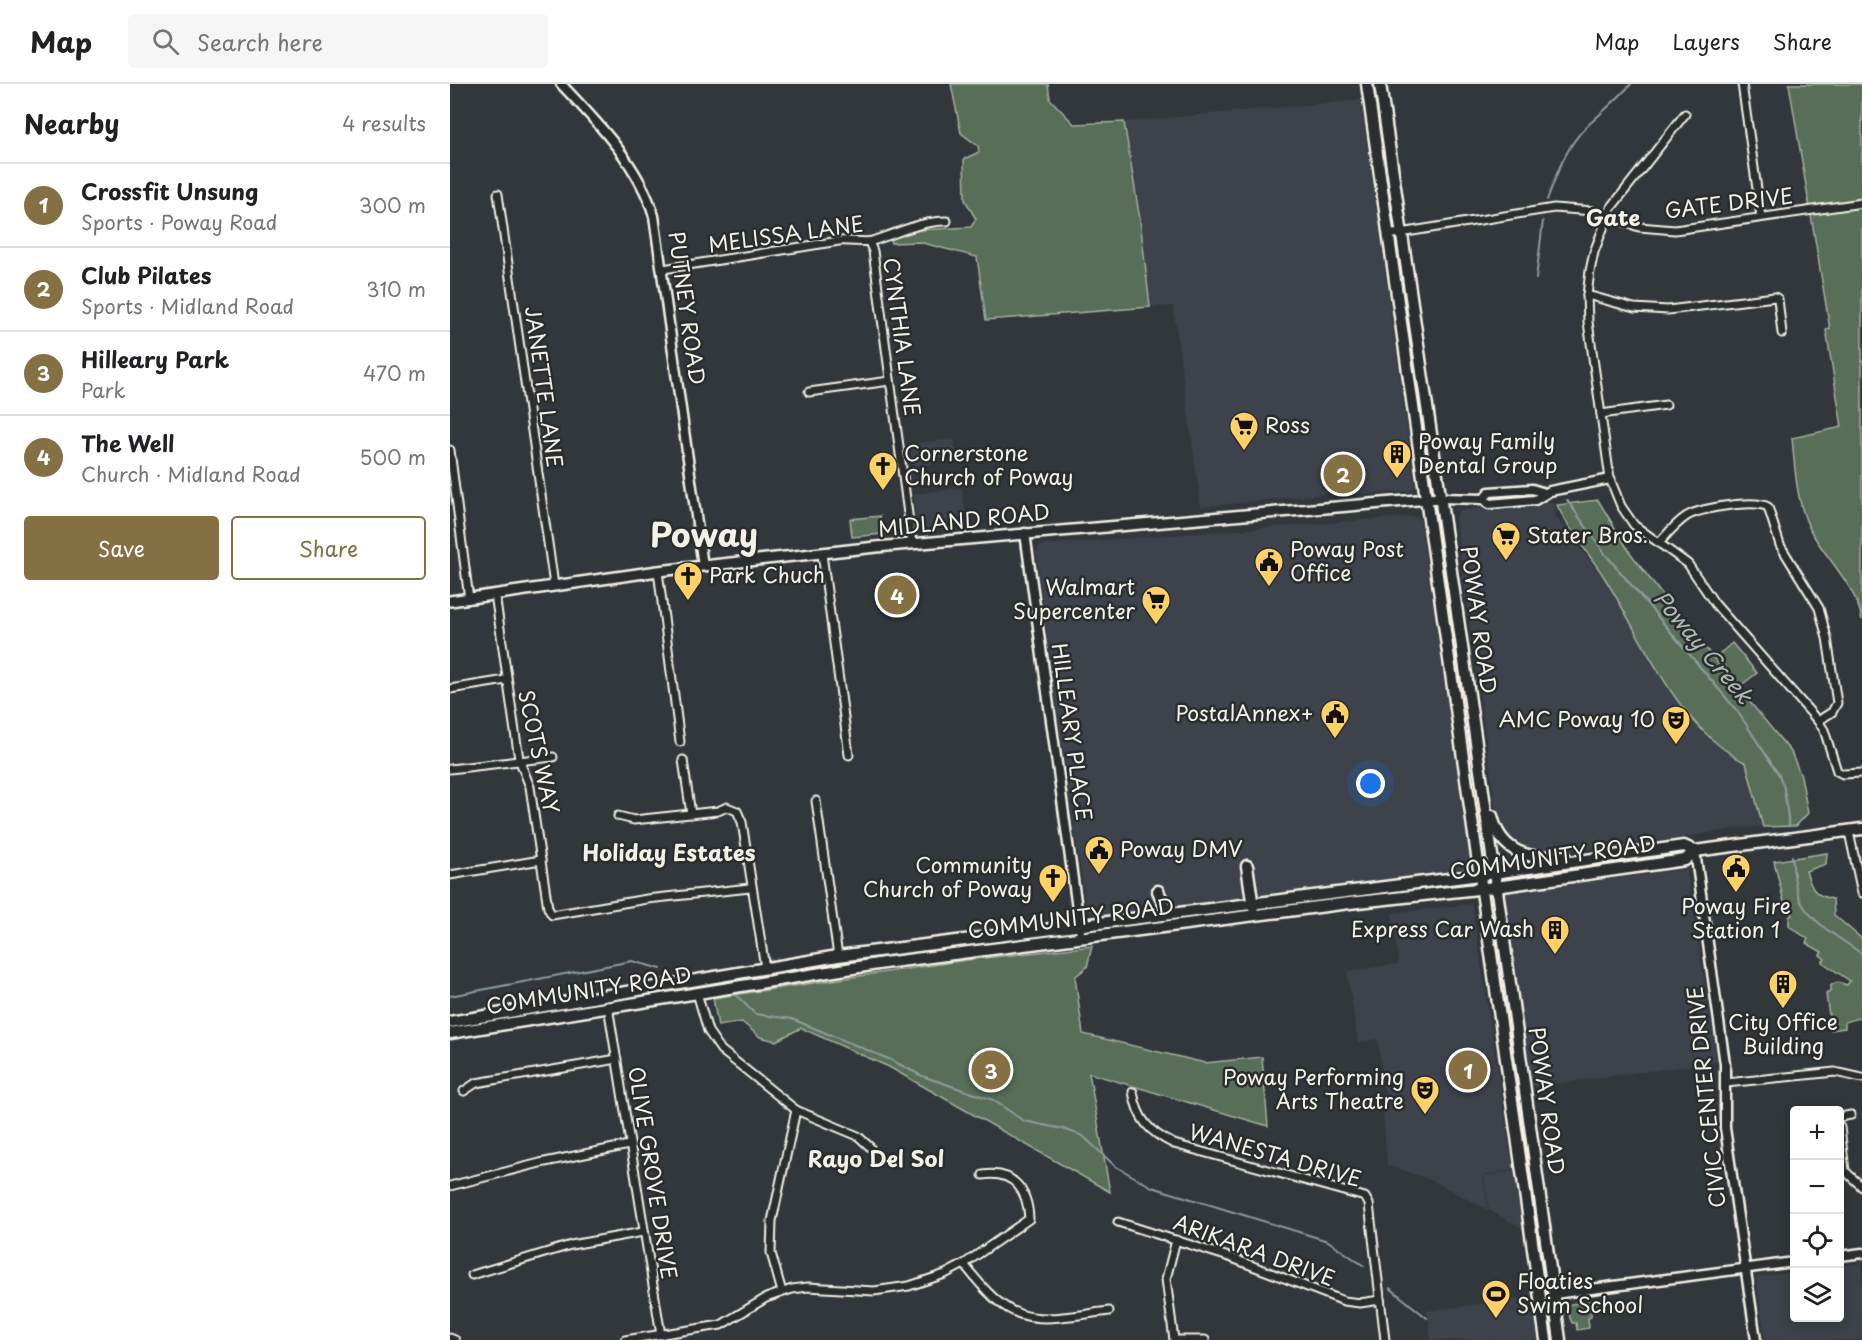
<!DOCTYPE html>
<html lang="en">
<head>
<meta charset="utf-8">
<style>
	:root { --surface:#fff; --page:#f6f6f6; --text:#202124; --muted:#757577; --line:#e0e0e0; --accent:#847042 }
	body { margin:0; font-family:"Playpen Sans",sans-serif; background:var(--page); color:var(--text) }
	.controls { position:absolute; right:18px; bottom:18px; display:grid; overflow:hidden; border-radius:6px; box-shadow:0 3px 15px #0003 }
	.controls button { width:54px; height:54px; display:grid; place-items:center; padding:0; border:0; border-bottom:2px solid var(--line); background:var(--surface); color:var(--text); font:30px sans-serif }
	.you { position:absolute; left:921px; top:700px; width:21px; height:21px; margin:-15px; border:4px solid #fff; border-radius:50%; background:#1a73e8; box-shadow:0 0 0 9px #1a73e833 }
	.badge { display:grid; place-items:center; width:39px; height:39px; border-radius:50%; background:var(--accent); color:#fff; font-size:20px; font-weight:700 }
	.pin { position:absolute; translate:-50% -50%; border:3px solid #fff; box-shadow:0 2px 6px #0006 }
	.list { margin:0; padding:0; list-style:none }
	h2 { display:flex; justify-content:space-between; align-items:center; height:78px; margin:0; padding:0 24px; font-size:26px }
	h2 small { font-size:20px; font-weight:400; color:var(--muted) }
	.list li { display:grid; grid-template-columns:39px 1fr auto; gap:18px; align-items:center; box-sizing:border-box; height:84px; padding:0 24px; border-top:2px solid var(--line) }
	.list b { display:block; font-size:22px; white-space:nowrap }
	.list p { margin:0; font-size:20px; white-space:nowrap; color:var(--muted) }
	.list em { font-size:20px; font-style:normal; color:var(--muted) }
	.actions { display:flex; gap:12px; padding:18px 24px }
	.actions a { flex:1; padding:14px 0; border:2px solid var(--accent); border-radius:6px; text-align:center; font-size:21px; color:var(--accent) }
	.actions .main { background:var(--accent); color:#fff }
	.icon { flex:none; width:33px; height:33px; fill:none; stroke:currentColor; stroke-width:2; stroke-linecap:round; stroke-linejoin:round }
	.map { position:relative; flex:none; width:1412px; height:1256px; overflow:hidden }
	header { display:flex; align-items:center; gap:36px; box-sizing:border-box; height:84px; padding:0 30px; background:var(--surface); border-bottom:2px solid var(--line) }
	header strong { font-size:28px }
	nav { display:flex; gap:33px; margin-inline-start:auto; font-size:21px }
	.search { width:420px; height:54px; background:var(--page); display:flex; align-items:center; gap:15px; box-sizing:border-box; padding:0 21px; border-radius:6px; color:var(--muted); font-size:22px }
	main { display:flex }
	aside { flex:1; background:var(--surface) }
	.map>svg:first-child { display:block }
	.built { fill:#3c434b }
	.green { fill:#596e59; stroke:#a6b0a0; stroke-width:1.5 }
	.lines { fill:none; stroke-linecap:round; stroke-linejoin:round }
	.stream { stroke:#8d9d9e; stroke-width:2 }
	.minor-casing { stroke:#f4f1e8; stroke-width:11 }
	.tertiary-casing { stroke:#f4f1e8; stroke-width:13 }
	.secondary-casing { stroke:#f4f1e8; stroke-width:14 }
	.primary-casing { stroke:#f4f1e8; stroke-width:15 }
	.minor { stroke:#2a2d2e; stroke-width:7 }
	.tertiary { stroke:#2a2d2e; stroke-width:8 }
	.secondary { stroke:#2a2d2e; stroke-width:9 }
	.primary { stroke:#2a2d2e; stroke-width:10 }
	.labels { text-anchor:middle; stroke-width:5; stroke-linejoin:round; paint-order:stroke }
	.street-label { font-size:21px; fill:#f4f1e8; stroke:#2a2d2e }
	.poi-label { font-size:21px; fill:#f4f1e8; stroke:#2a2d2e; text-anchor:start }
	.neighbourhood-label { font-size:22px; font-weight:bold; fill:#f4f1e8; stroke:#2a2d2e }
	.water-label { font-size:22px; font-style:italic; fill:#afb9b6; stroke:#2a2d2e }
	.town-label { font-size:33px; font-weight:bold; fill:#f4f1e8; stroke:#2a2d2e }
</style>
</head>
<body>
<header>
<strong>Map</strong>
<div class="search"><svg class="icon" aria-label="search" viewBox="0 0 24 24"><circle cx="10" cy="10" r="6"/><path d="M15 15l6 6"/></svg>Search here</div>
<nav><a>Map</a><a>Layers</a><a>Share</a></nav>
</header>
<main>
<aside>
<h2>Nearby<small>4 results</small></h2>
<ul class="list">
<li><span class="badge">1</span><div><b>Crossfit Unsung</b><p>Sports · Poway Road</p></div><em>300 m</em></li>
<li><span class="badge">2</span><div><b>Club Pilates</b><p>Sports · Midland Road</p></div><em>310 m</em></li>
<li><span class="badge">3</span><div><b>Hilleary Park</b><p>Park</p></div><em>470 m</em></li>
<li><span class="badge">4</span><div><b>The Well</b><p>Church · Midland Road</p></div><em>500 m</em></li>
</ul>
<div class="actions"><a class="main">Save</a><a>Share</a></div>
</aside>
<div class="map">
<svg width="1412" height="1256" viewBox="0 0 1412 1256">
	<rect width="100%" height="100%" fill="#32373b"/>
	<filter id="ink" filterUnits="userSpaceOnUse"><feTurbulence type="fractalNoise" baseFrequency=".0167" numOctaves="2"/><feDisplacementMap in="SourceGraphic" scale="12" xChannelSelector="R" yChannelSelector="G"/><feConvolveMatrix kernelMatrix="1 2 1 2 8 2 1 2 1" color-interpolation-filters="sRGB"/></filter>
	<g filter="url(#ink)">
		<g class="built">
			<polygon points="911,16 965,402 961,407 900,411 892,408 751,423 723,222 700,223 690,136 674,38"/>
			<polygon points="504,355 507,373 483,375 482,380 462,382 459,360"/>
			<polygon points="512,404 517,440 468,446 463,410"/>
			<polygon points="1104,418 1106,433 1296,679 1313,743 1288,744 1224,755 1094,770 1068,763 1054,750 1047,734 1005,434 1010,426"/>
			<polygon points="967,432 970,435 1019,766 1020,778 1015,785 647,832 641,828 636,824 607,624 586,469 591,461"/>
			<polygon points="1237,785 1267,978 1080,1003 1052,809"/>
			<polygon points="1022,820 1063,1086 1033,1091 1038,1126 981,1096 937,1081 933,1029 937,1028 928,955 908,958 897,887 949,880 942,829"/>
			<polygon points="1064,1087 1072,1140 1070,1143 1039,1126 1034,1092"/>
			<polygon points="1412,1179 1412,1256 1315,1256 1306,1193 1344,1188 1344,1234 1390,1234 1390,1182"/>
			<polygon points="1082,1213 1088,1256 981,1256 977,1227"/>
		</g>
		<g class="green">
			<polygon points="501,0 598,0 600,15 624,40 674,38 690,136 700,223 536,236 527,173 469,158 441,159 440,154 469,146 521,143 526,135 515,116 514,75 529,68 528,62 511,49"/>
			<path d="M1339 0H1412V536C1406 502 1379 478 1362 449 1346 421 1345 384 1342 354L1392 343 1376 246 1380 245Z"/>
			<path d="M1148 416 1179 467 1215 515 1341 668 1351 692 1358 729 1346 742 1313 743 1296 679C1225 642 1195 557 1154 493 1138 468 1120 448 1107 421Z"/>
			<polygon points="430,432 432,450 402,453 400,435"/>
			<polygon points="1282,559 1307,589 1289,603 1267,572"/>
			<path d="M1377 769 1376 780 1356 787C1361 804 1364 812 1383 815L1384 831 1412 855V933L1395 938V944L1381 946 1376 910 1381 907V901L1388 898 1397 901 1400 897 1372 878 1375 875 1370 871 1372 868 1356 859 1358 855 1339 842V833L1342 831 1334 818 1324 777Z"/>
			<polygon points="642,862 637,883 625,893 633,950 755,979 812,973 818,1042 639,989 660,1108 439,983 351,944 326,957 310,953 292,938 268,942 263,914 516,876"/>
			<polygon points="1150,1215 1184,1223 1184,1226 1166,1228 1164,1221 1141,1225 1141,1233 1138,1234 1139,1244 1127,1246 1126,1239 1122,1239 1115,1221"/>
		</g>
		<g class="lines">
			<g class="stream">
				<path d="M1097 116C1106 91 1116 62 1137 42 1152 28 1167 16 1181 0"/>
				<polyline points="1086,195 1093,137"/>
				<polyline points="1117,416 1156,471 1288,628 1329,691 1334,704 1339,741"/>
				<path d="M1342 772C1344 787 1344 804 1351 818 1363 840 1393 856 1412 870"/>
				<polyline points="0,912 182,877 211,885"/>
				<polyline points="287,912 305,930 342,935 441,976 472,992 543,1016 574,1037 613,1045 633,1052 665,1082 702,1103 878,1157 914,1182"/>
				<polyline points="940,1204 977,1234"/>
			</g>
			<g class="minor-casing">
				<g id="minor">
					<polyline points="1292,0 1311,133"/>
					<polyline points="1235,30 1161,124 1144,168 1140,187 1137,211 1138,238 1160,395 1171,422 1184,441 1238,480 1265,520 1368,637 1374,646 1387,687 1393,690 1412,689"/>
					<polyline points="48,110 104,501"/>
					<polyline points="938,151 1104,124 1143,127 1189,143 1225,146 1412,119"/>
					<polyline points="419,158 423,167 462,460"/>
					<path d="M213 185 389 157C398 156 416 159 422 157 448 149 470 137 497 137"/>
					<polyline points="1137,211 1184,224 1218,226 1325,213 1328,215 1332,249"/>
					<polyline points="359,308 440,297"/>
					<polyline points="1151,330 1216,321"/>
					<polyline points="0,366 19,515"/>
					<path d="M1210 458C1218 449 1226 439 1237 432 1251 424 1305 415 1318 423L1330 461 1369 524 1377 554 1387 619 1382 628 1368 637"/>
					<polyline points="372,470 399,671"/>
					<polyline points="208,487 230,658"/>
					<polyline points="45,510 69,675 80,703 98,824 102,831 197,815 300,804"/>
					<polyline points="0,605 56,596"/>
					<polyline points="233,676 241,730"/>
					<polyline points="0,685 103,673"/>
					<polyline points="366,717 388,872"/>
					<polyline points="168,732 184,736 268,727 277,723 287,727 292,738 315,884"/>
					<polyline points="1399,748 1412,809"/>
					<polyline points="0,791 91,776"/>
					<polyline points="247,909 258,947 271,966 346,1026 408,1052 420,1063"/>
					<polyline points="158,922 211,1251"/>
					<polyline points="1276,999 1385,988 1412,994"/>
					<polyline points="14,1007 26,999 167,975"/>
					<path d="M683 1008C688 1036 699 1048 724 1060L915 1113 919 1120 935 1256"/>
					<polyline points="1390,1033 1401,1031"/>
					<polyline points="1390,1043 1395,1087 1412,1103"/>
					<polyline points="0,1102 90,1079 179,1061"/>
					<polyline points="668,1138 782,1174 894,1217 910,1219 930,1216"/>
					<path d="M514 1180C564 1246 583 1237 659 1227"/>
					<polyline points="22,1191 121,1161 193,1148"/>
					<polyline points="332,1208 321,1169 322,1137 346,1026"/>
					<polyline points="0,1254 5,1256"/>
					<path d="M175 1256 271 1241 316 1214 342 1205 358 1203 424 1207 459 1202 495 1190 514 1180 579 1135C578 1107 564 1086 533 1091"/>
					<polyline points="724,1256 716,1195 726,1156"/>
					<polyline points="728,1256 755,1256"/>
				</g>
			</g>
			<g class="tertiary-casing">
				<g id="tertiary">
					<path d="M111 0C147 38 189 81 204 132L253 482"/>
					<polyline points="990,414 1034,415 1039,420 1085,416 1100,407 1160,395"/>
					<polyline points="1034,415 1039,408 1082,405 1095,409"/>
					<polyline points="575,449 630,846"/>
					<polyline points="1245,767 1275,980 1275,1044 1306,1256"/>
					<polyline points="1390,1172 1412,1169"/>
					<polyline points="1104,1210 1344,1178"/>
				</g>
			</g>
			<g class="secondary-casing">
				<polyline id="secondary" points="0,517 208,487 426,463 990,414"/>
			</g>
			<g class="primary-casing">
				<g id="primary">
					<polyline points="917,0 1096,1256"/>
					<polyline points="930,0 1032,700 1110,1256"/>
					<path d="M1042 732C1051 770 1080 776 1115 772"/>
					<polyline points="797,782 803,823"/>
					<polyline points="708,807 718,829"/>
					<polyline points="0,938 388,872 1030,791 1234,762 1245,767 1412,745"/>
					<polyline points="0,949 434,879 899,819 1046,803 1235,776 1245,767"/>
				</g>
			</g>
			<use href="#minor" class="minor"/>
			<use href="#tertiary" class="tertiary"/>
			<use href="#secondary" class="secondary"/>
			<use href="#primary" class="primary"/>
		</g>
	</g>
	<defs>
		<g id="supermarket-pin" transform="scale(1.5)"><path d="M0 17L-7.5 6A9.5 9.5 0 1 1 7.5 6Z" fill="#ffd166" stroke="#2a2d2e"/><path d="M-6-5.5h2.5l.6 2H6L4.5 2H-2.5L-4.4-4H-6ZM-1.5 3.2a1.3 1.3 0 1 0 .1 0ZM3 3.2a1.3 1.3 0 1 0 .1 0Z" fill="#111"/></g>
		<g id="building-pin" transform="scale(1.5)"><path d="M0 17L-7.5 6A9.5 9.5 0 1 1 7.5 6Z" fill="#ffd166" stroke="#2a2d2e"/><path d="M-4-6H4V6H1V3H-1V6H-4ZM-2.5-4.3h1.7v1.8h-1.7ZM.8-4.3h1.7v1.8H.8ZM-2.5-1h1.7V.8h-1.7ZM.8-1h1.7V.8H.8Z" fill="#111"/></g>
		<g id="church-pin" transform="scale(1.5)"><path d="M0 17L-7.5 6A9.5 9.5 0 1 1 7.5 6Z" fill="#ffd166" stroke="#2a2d2e"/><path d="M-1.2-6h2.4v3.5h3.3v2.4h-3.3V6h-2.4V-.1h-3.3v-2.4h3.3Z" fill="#111"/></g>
		<g id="civic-pin" transform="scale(1.5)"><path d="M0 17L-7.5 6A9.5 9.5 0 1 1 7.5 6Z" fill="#ffd166" stroke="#2a2d2e"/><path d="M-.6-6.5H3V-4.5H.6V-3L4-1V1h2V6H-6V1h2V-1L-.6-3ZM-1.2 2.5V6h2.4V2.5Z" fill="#111"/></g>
		<g id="theatre-pin" transform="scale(1.5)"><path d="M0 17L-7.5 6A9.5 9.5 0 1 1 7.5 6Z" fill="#ffd166" stroke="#2a2d2e"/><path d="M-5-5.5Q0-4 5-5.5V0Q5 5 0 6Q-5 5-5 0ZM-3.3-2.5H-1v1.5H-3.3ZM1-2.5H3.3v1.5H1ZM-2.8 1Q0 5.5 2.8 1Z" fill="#111"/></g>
		<g id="stadium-pin" transform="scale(1.5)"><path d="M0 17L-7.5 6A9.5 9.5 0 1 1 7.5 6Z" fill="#ffd166" stroke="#2a2d2e"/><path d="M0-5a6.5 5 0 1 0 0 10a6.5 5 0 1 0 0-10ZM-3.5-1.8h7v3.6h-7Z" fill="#111"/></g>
	</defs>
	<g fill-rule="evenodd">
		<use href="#supermarket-pin" x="794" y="342"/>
		<use href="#building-pin" x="947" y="370"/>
		<use href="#church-pin" x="433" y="382"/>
		<use href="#supermarket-pin" x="1056" y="452"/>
		<use href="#civic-pin" x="819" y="478"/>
		<use href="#church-pin" x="238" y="492"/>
		<use href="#supermarket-pin" x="706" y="516"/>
		<use href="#civic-pin" x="885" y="630"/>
		<use href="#theatre-pin" x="1226" y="636"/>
		<use href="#civic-pin" x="649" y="766"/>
		<use href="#civic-pin" x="1286" y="784"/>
		<use href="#church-pin" x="603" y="794"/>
		<use href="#building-pin" x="1105" y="846"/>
		<use href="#building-pin" x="1333" y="900"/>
		<use href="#theatre-pin" x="975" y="1006"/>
		<use href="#stadium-pin" x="1046" y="1210"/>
	</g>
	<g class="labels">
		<g class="street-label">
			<text transform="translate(1279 120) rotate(-7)" y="7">GATE DRIVE</text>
			<text transform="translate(336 151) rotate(-8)" y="7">MELISSA LANE</text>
			<text transform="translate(236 224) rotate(82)" y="7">PUTNEY ROAD</text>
			<text transform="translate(451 253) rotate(82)" y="7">CYNTHIA LANE</text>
			<text transform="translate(93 303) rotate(82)" y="7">JANETTE LANE</text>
			<text transform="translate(514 437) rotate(-6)" y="7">MIDLAND ROAD</text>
			<text transform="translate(1028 536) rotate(82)" y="7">POWAY ROAD</text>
			<text transform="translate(621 648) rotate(82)" y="7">HILLEARY PLACE</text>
			<text transform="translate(88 668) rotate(78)" y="7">SCOTS WAY</text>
			<text transform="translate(1103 774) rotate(-8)" y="7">COMMUNITY ROAD</text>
			<text transform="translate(621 835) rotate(-7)" y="7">COMMUNITY ROAD</text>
			<text transform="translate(139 907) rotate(-9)" y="7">COMMUNITY ROAD</text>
			<text transform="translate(1257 1013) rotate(-96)" y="7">CIVIC CENTER DRIVE</text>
			<text transform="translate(1096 1017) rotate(82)" y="7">POWAY ROAD</text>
			<text transform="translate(825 1072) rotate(16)" y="7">WANESTA DRIVE</text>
			<text transform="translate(202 1089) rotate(81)" y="7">OLIVE GROVE DRIVE</text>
			<text transform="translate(804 1167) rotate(20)" y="7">ARIKARA DRIVE</text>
		</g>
		<g class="poi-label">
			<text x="815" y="349">Ross</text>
			<text x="968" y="365">Poway Family<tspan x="968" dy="24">Dental Group</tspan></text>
			<text x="454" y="377">Cornerstone<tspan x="454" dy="24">Church of Poway</tspan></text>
			<text x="1077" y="459">Stater Bros.</text>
			<text x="840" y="473">Poway Post<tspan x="840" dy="24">Office</tspan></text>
			<text x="259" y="499">Park Chuch</text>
			<text x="685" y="511" text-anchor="end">Walmart<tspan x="685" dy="24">Supercenter</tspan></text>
			<text x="864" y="637" text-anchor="end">PostalAnnex+</text>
			<text x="1205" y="643" text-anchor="end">AMC Poway 10</text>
			<text x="670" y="773">Poway DMV</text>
			<text x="582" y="789" text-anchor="end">Community<tspan x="582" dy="24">Church of Poway</tspan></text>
			<text x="1286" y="830" text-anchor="middle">Poway Fire<tspan x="1286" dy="24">Station 1</tspan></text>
			<text x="1084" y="853" text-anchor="end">Express Car Wash</text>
			<text x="1333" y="946" text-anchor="middle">City Office<tspan x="1333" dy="24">Building</tspan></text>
			<text x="954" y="1001" text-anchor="end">Poway Performing<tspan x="954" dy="24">Arts Theatre</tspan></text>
			<text x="1067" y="1205">Floaties<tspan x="1067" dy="24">Swim School</tspan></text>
		</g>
		<g class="neighbourhood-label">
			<text x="1163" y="142">Gate</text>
			<text x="219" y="777">Holiday Estates</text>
			<text x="426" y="1083">Rayo Del Sol</text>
		</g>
		<g class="water-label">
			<text transform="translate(1253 563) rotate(50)" y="8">Poway Creek</text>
		</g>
		<g class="town-label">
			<text x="254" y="463">Poway</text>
		</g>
	</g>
</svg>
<div class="controls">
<button>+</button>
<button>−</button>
<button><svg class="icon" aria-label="locate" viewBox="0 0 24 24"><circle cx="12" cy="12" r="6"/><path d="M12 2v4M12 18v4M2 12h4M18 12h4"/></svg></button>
<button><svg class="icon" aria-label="layers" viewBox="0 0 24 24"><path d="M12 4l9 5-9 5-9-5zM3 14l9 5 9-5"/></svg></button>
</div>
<div class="you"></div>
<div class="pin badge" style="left:1018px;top:986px">1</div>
<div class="pin badge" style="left:893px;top:390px">2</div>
<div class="pin badge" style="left:541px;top:986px">3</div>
<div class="pin badge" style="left:447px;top:511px">4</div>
</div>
</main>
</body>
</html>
